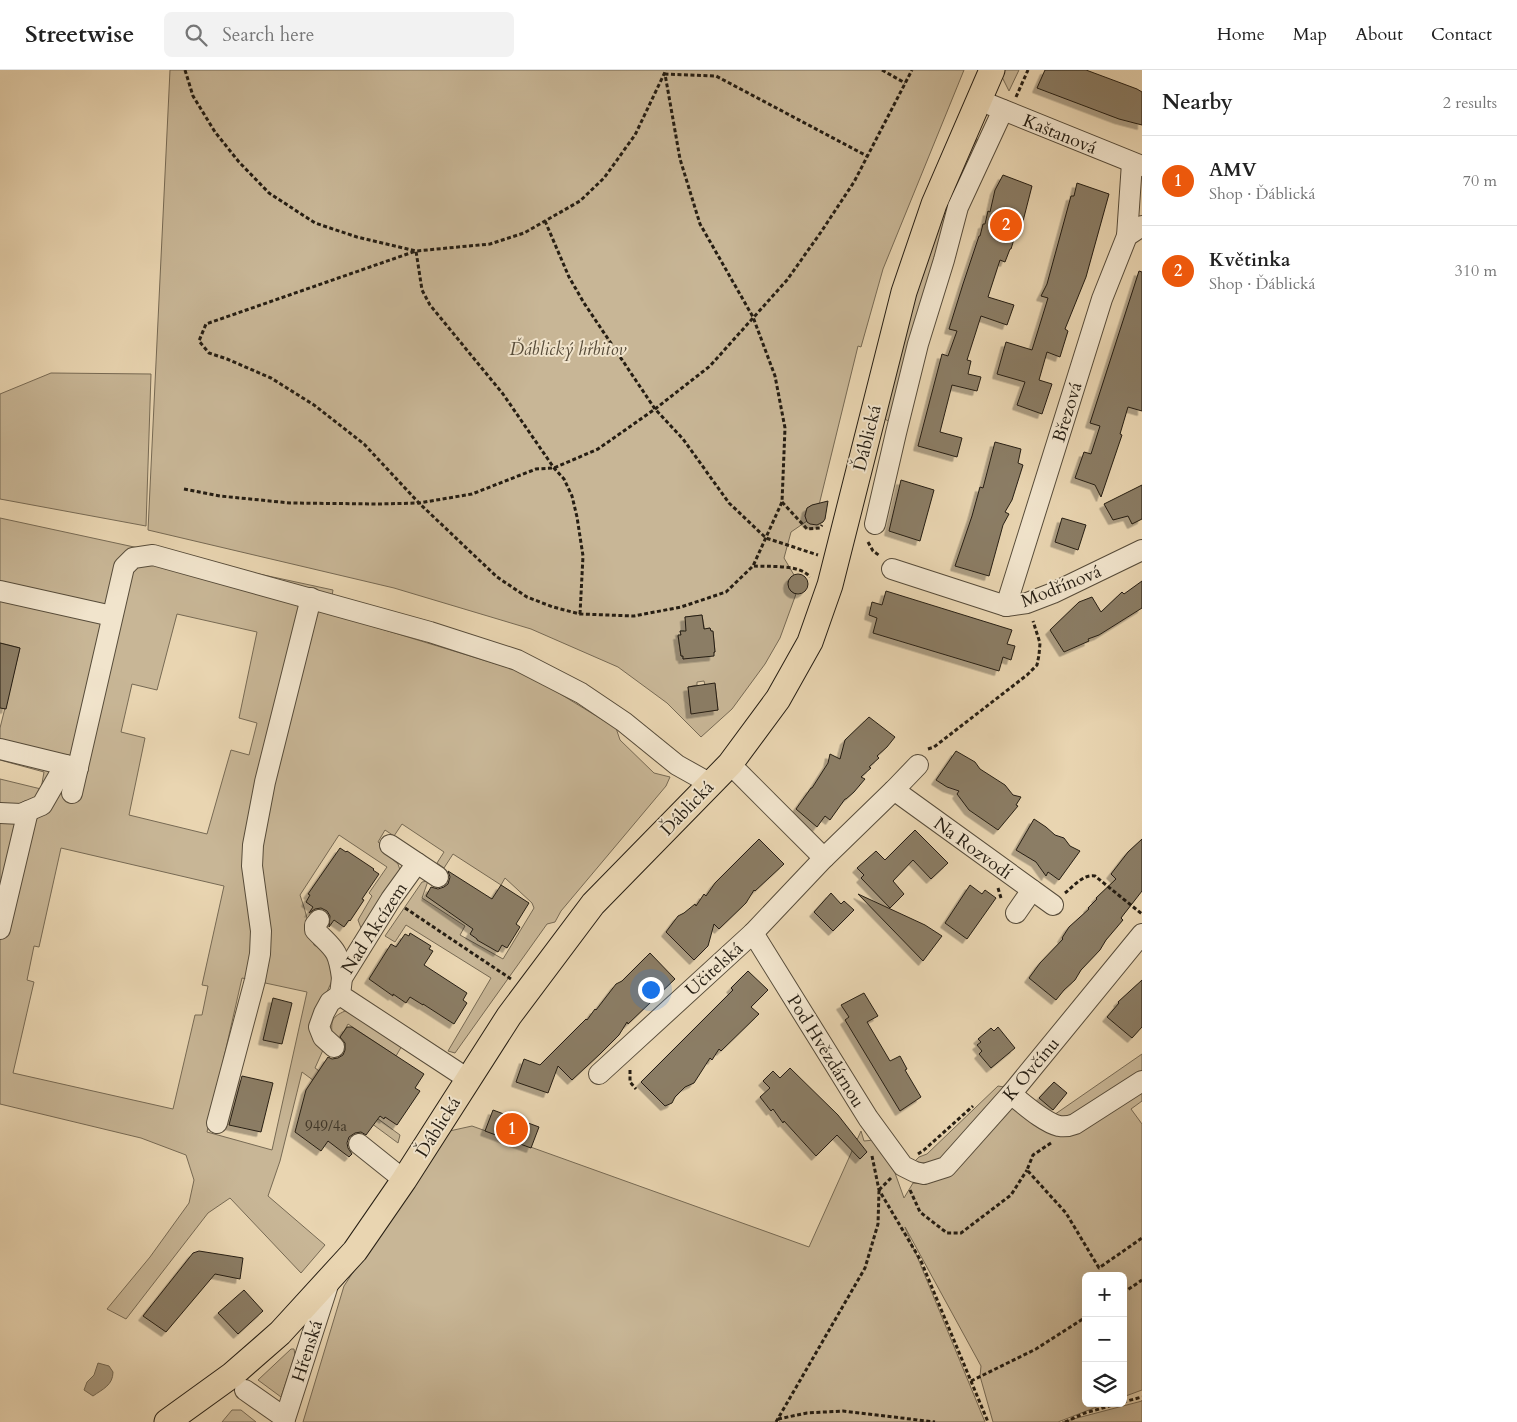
<!DOCTYPE html>
<html lang="en">
<head>
<meta charset="utf-8">
<style>
	:root { --surface:#fff; --page:#f2f2f2; --text:#222; --muted:#767676; --line:#e0e0e0; --accent:#ea580c }
	body { margin:0; font-family:Cardo,serif; background:var(--page); color:var(--text) }
	.controls { position:absolute; right:15px; bottom:15px; display:grid; overflow:hidden; border-radius:8px; box-shadow:0 5px 20px #0002 }
	.controls button { width:45px; height:45px; display:grid; place-items:center; padding:0; border:0; border-bottom:1px solid var(--line); background:var(--surface); color:var(--text); font:25px sans-serif }
	.you { position:absolute; left:650px; top:919px; width:18px; height:18px; margin:-12px; border:4px solid #fff; border-radius:50%; background:#1a73e8; box-shadow:0 0 0 8px #1a73e833 }
	.badge { display:grid; place-items:center; width:32px; height:32px; border-radius:50%; background:var(--accent); color:#fff; font-size:16px; font-weight:700 }
	.pin { position:absolute; translate:-50% -50%; border:2px solid #fff; box-shadow:0 1px 5px #0006 }
	.list { margin:0; padding:0; list-style:none }
	h2 { display:flex; justify-content:space-between; align-items:center; height:65px; margin:0; padding:0 20px; font-size:21px }
	h2 small { font-size:16px; font-weight:400; color:var(--muted) }
	.list li { display:grid; grid-template-columns:32px 1fr auto; gap:15px; align-items:center; box-sizing:border-box; height:90px; padding:0 20px; border-top:1px solid var(--line) }
	.list b { display:block; font-size:19px; white-space:nowrap }
	.list p { margin:0; font-size:16px; white-space:nowrap; color:var(--muted) }
	.list em { font-size:16px; font-style:normal; color:var(--muted) }
	.icon { flex:none; width:28px; height:28px; fill:none; stroke:currentColor; stroke-width:2; stroke-linecap:round; stroke-linejoin:round }
	.map { position:relative; flex:none; width:1142px; height:1352px; overflow:hidden }
	header { display:flex; align-items:center; gap:30px; box-sizing:border-box; height:70px; padding:0 25px; background:var(--surface); border-bottom:1px solid var(--line) }
	header strong { font-size:24px }
	nav { display:flex; gap:28px; margin-inline-start:auto; font-size:18px }
	.search { width:350px; height:45px; background:var(--page); display:flex; align-items:center; gap:12px; box-sizing:border-box; padding:0 18px; border-radius:8px; color:var(--muted); font-size:19px }
	main { display:flex }
	aside { flex:1; background:var(--surface) }
	.map>svg:first-child { display:block }
	.green { fill:#c8b696; stroke:#776a54; fill-rule:evenodd }
	.water { fill:#a7977b; stroke:#736751 }
	.building { fill:#8b7d65; stroke:#261e13; filter:url(#shadow) }
	.lines { fill:none; stroke-linecap:round; stroke-linejoin:round }
	.minor-casing { stroke:#574c3a; stroke-width:22 }
	.major-casing { stroke:#261e13; stroke-width:27 }
	.path { stroke:#261e13; stroke-width:3; stroke-dasharray:4 2.5; stroke-linecap:butt }
	.minor { stroke:#f1e4cc; stroke-width:20 }
	.major { stroke:#e9d5b1; stroke-width:25 }
	.labels { text-anchor:middle; stroke-width:4; stroke-linejoin:round; paint-order:stroke }
	.number-label { font-size:15px; fill:#3f3628 }
	.street-label { font-size:18px; fill:#261e13; stroke:#f1e4cc }
	.park-label { font-size:18px; font-style:italic; fill:#574c3a; stroke:#f1e4cc }
</style>
</head>
<body>
<header>
<strong>Streetwise</strong>
<div class="search"><svg class="icon" aria-label="search" viewBox="0 0 24 24"><circle cx="10" cy="10" r="6"/><path d="M15 15l6 6"/></svg>Search here</div>
<nav><a>Home</a><a>Map</a><a>About</a><a>Contact</a></nav>
</header>
<main>
<div class="map">
<svg width="1142" height="1352" viewBox="0 0 1142 1352">
	<defs>
		<filter id="shadow"><feDropShadow dx="-4.5" dy="4.5" stdDeviation="0" flood-color="#0004"/></filter>
	</defs>
	<rect width="100%" height="100%" fill="#e9d5b1"/>
	<filter id="stains"><feTurbulence type="fractalNoise" baseFrequency=".004" numOctaves="4"/><feColorMatrix values="0 0 0 0 .2 0 0 0 0 .09 0 0 0 0 .02 0 0 0 .5 -.17"/></filter>
	<radialGradient id="worn" r=".72"><stop offset=".6" stop-color="#630" stop-opacity="0"/><stop offset="1" stop-color="#630" stop-opacity=".3"/></radialGradient>
	<g class="green">
		<path d="M170 0H964L883 199 861 277 858 276 819 435C811 434 806 437 805 446L807 451 791 462 784 488 794 505 788 511C788 518 790 522 796 524L780 568 765 594 732 639 701 667 667 633 618 597 531 559 394 518 148 460ZM702 545 705 562H707L706 559 710 558 711 561 713 562 715 582 683 589V586H681L678 566 681 565 680 561H684L687 564 685 547ZM704 611 705 615 715 614 718 640 691 643 688 617 697 615V612Z"/>
		<polygon points="1003,0 1019,0 1009,21 1001,5"/>
		<polygon points="977,69 979,70 890,352 883,348 925,192 965,90"/>
		<polygon points="51,303 151,304 146,456 0,429 0,324"/>
		<path d="M0 448 333 520 329 543 526 603 616 658 620 670 654 703 670 707 666 716 561 841 555 852 547 854 455 983 448 981 491 908 406 855 395 872 385 866 422 812 428 811 422 828 465 856 460 865 503 889 534 838 532 833 505 808 501 815 453 784 444 798 437 793 444 782 402 754 394 766 385 760 378 772 385 778 384 782 398 794 400 800 361 858 358 850 372 826 369 823 387 797 339 765 300 825C306 841 309 858 314 875L324 881 335 904 326 924 323 980 315 998 358 1028 355 1032 400 1065 398 1073 302 1002 280 1091 268 1126 325 1175 301 1203 230 1128 208 1143 126 1249 107 1239 150 1187 189 1133 194 1110 186 1085 141 1068 0 1034V709L41 719 44 702 0 690V658L20 578 0 573ZM177 544 257 562 239 648 257 653 249 685 231 680 207 764 129 745 145 668 121 662 132 614 157 620ZM61 778 224 816 202 915 208 916 202 945H195L173 1039 13 1003 34 912 27 910 34 876 39 877ZM242 908 307 922 272 1080 207 1062Z"/>
		<path d="M345 941 352 943 403 974 396 986 348 954 338 972 332 964C331 950 332 947 345 941Z"/>
		<polygon points="1142,984 1142,1031 1131,1039 1142,1054 1142,1320 1123,1327 1123,1206 1086,1206 1086,1333 1107,1333 1058,1352 993,1352 980,1306 981,1296 905,1157 985,1352 780,1352 778,1349 776,1352 303,1352 344,1216 445,1062 472,1056 809,1177 861,1061 864,1071 874,1070 895,1103 904,1128 913,1113 926,1114 949,1106 1012,1037 1051,1047"/>
		<polygon points="998,1016 1004,1017 947,1085 932,1093 921,1093 915,1091 919,1087 927,1084"/>
		<polygon points="291,1279 294,1279 295,1285 281,1327 258,1310"/>
		<polygon points="1142,1330 1142,1352 1062,1352 1142,1331"/>
		<polygon points="232,1340 241,1340 256,1352 222,1352"/>
	</g>
	<path class="water" d="M98 1293 109 1296 113 1302C113 1315 103 1319 93 1326L84 1320 87 1312 94 1305Z"/>
	<g class="building">
		<polygon points="1045,0 1086,0 1137,19 1142,22 1142,55 1119,49 1037,18"/>
		<polygon points="1003,105 1032,116 1022,155 1019,154 1016,167 1015,166 1011,179 1010,179 1005,192 1000,190 988,227 1014,235 1007,255 981,246 967,290 971,291 968,304 981,307 977,321 952,315 940,362 962,368 957,387 918,376 942,284 948,286 957,261 949,259 963,214 979,166 980,166 983,154 985,154 988,141 990,142 995,120"/>
		<polygon points="1077,113 1109,124 1086,207 1065,259 1068,261 1060,287 1047,282 1039,310 1052,314 1042,344 1017,335 1025,312 997,304 1006,272 1032,280 1048,228 1041,226 1047,214 1071,126 1074,126"/>
		<polygon points="1139,201 1142,202 1142,341 1128,337 1120,364 1122,365 1101,427 1095,415 1075,408 1084,382 1091,384 1100,356 1090,353"/>
		<polygon points="995,372 1021,379 1018,393 1023,395 1012,430 1005,442 1009,444 1003,455 989,506 955,496 972,446 980,417 983,418"/>
		<polygon points="901,410 934,420 920,471 889,461"/>
		<polygon points="1142,415 1142,449 1132,454 1128,446 1113,450 1104,434"/>
		<polygon points="828,431 825,449 823,452 817,455 810,454 807,452 805,446 807,438 812,435"/>
		<polygon points="1062,448 1086,455 1078,480 1055,472"/>
		<circle cx="798" cy="514" r="10"/>
		<polygon points="1142,511 1142,538 1099,565 1088,569 1089,571 1064,582 1050,560 1079,532 1092,527 1101,542 1122,522 1124,524"/>
		<polygon points="886,521 1012,560 1007,574 1015,576 1011,590 1003,587 999,601 873,563 877,548 869,545 872,532 882,535"/>
		<polygon points="702,545 704,559 710,558 711,561 713,561 715,582 714,582 714,586 683,589 683,586 681,586 678,565 681,565 680,561 686,561 685,547"/>
		<polygon points="0,573 20,578 6,639 0,638"/>
		<polygon points="715,613 718,640 691,644 688,617"/>
		<polygon points="869,647 895,667 887,677 877,686 879,688 869,697 871,698 861,707 865,709 854,722 846,729 845,729 830,750 825,746 817,757 796,739 811,718 812,718 828,693 830,684 840,689 845,670"/>
		<polygon points="956,681 975,692 980,699 1005,715 1013,725 1021,727 1016,735 1018,736 998,760 969,740 957,724 959,721 947,717 936,710"/>
		<polygon points="1034,749 1046,757 1055,765 1064,768 1070,776 1080,781 1059,810 1048,802 1046,806 1036,792 1016,780"/>
		<polygon points="915,760 948,793 931,809 913,790 893,811 904,824 890,838 861,808 864,805 857,798 876,781 885,790"/>
		<polygon points="759,769 784,794 755,821 754,820 746,833 719,859 714,854 708,876 694,890 666,862 678,846 684,843 695,834 696,836 704,824 706,826 715,813"/>
		<polygon points="1142,769 1142,821 1121,848 1123,850 1106,870 1100,880 1081,900 1075,910 1064,920 1056,930 1029,908 1040,893 1063,869 1062,868 1069,857 1089,839 1088,838 1097,829 1096,828 1116,809 1111,804 1128,782"/>
		<polygon points="340,778 346,782 347,781 374,799 373,800 379,804 362,829 364,830 350,851 349,850 344,857 334,850 329,857 330,846 327,841 321,838 315,839 309,843 313,837 306,832 310,825 308,824"/>
		<polygon points="448,801 492,829 501,815 529,833 516,854 520,857 507,878 502,875 498,882 477,870 477,869 470,864 473,859 426,826 431,817 438,819 444,817 448,814 450,807"/>
		<polygon points="970,815 982,824 985,820 996,828 967,869 945,853"/>
		<polygon points="831,823 841,834 844,831 854,840 833,861 814,842"/>
		<polygon points="858,824 925,855 942,866 923,891"/>
		<polygon points="410,863 431,876 429,879 433,881 424,895 467,923 463,930 467,933 454,954 423,934 423,935 410,927 406,933 393,924 393,926 369,909 391,874 396,877 405,864 409,866"/>
		<polygon points="650,883 675,909 628,954 627,952 619,965 600,984 572,1010 558,996 548,1023 516,1012 524,989 540,995 586,949 587,950 595,939 596,940 616,914 622,911"/>
		<polygon points="748,901 768,920 751,937 759,944 721,981 719,979 712,990 710,988 694,1013 685,1017 675,1027 672,1033 665,1036 641,1012 733,920 731,918"/>
		<polygon points="1142,910 1142,957 1132,968 1107,947 1119,933 1118,932"/>
		<polygon points="864,923 878,946 867,952 890,991 900,986 907,999 905,1000 921,1027 900,1041 845,950 849,947 841,935"/>
		<polygon points="273,928 292,933 282,974 263,970"/>
		<polygon points="347,957 352,957 424,1004 415,1018 420,1021 397,1055 385,1047 384,1049 380,1046 366,1065 361,1062 355,1063 349,1067 347,1073 348,1078 352,1084 349,1087 328,1071 321,1081 295,1062 306,1020 328,987 332,989 338,988 343,985 345,980 345,973 340,967"/>
		<polygon points="998,957 1015,978 991,998 979,984 982,981 977,975 981,972 978,969 991,958 994,961"/>
		<polygon points="790,998 838,1045 867,1082 860,1089 837,1065 816,1086 784,1051 783,1053 773,1039 771,1041 760,1027 770,1018 763,1011 773,1001 780,1008"/>
		<polygon points="242,1006 273,1013 261,1062 229,1055"/>
		<polygon points="1054,1012 1067,1023 1053,1040 1039,1028"/>
		<polygon points="493,1040 539,1057 531,1078 485,1061"/>
		<polygon points="199,1181 243,1188 240,1209 215,1204 166,1262 143,1246 193,1183"/>
		<polygon points="244,1220 263,1241 238,1264 218,1243"/>
	</g>
	<g class="lines">
		<g class="minor-casing">
			<g id="minor">
				<polyline points="991,35 1142,96"/>
				<polyline points="1127,166 1132,93"/>
				<polyline points="875,454 896,363 918,274 944,190 958,137 1003,40"/>
				<polyline points="892,499 1006,536 1027,533 1053,523 1142,480"/>
				<polyline points="0,521 112,546"/>
				<polyline points="1006,536 1102,229 1127,166 1142,156"/>
				<polyline points="0,679 78,698"/>
				<polyline points="730,694 824,788"/>
				<polyline points="894,720 1053,835"/>
				<polyline points="72,723 124,497 133,488 153,485 430,562 517,590 581,623 624,652 677,695 711,714"/>
				<polyline points="0,743 21,744 42,735 65,695"/>
				<polyline points="390,775 417,793 391,829 342,908 340,925 468,1009"/>
				<polyline points="417,793 438,807"/>
				<polyline points="1016,843 1032,820"/>
				<path d="M319 850 315 855V860C334 880 338 878 342 908"/>
				<polyline points="0,859 28,741"/>
				<polyline points="753,863 868,1048 903,1096 915,1102 924,1104 946,1097 1011,1024 1142,864"/>
				<polyline points="334,977 323,967 319,957 324,943 330,932 340,925"/>
				<polyline points="599,1004 753,863 824,788 894,720 918,695"/>
				<path d="M1011 1024C1024 1034 1043 1052 1059 1056 1065 1057 1070 1056 1075 1054L1142 1011"/>
				<polyline points="217,1053 255,910 260,884 261,861 252,796 253,775 265,712 311,528"/>
				<polyline points="359,1074 404,1110"/>
				<polyline points="245,1320 285,1348"/>
				<polyline points="284,1352 329,1212"/>
			</g>
		</g>
		<g class="major-casing">
			<polyline id="major" points="167,1352 232,1305 280,1263 355,1181 404,1110 509,946 593,834 730,694 778,629 810,572 830,515 904,222 934,134 992,0"/>
		</g>
		<g class="path">
			<polyline points="185,0 193,26 215,62 239,92 269,123 315,153 357,167 416,181 490,174 524,163 580,131 604,108 635,65 666,0"/>
			<polyline points="882,0 905,13"/>
			<polyline points="1016,27 1028,0"/>
			<polyline points="545,151 569,207 584,233 655,339 683,369 729,433 766,468 818,485"/>
			<polyline points="184,419 220,426 290,433 379,434 419,433 472,424 536,399 554,398 598,379 655,339 710,296 787,210 821,162 854,112 912,0"/>
			<polyline points="782,432 807,459 820,458 822,455"/>
			<polyline points="868,472 873,481 880,486"/>
			<path d="M754 496C769 497 800 494 810 507"/>
			<polyline points="580,544 583,486 577,447 572,426 564,409 554,398 503,324 430,235 422,220 416,181 206,254 199,271 209,283 227,289 271,308 314,335 364,374 419,433 497,507 527,527 553,537 580,544 634,546 681,537 726,522 753,496 782,432 785,358 775,306 753,247 700,154 680,89 665,4 716,6 867,86"/>
			<polyline points="928,679 934,677 1027,605 1037,595 1039,585 1040,573 1033,551"/>
			<polyline points="998,818 1001,828"/>
			<path d="M1065 823C1074 816 1083 804 1095 806L1142 844"/>
			<polyline points="405,838 511,909"/>
			<polyline points="630,1000 630,1012 636,1019"/>
			<polyline points="1051,1073 1033,1085 1027,1100 1066,1143 1099,1198 1142,1168"/>
			<polyline points="918,1084 924,1080 973,1036"/>
			<polyline points="872,1086 879,1120 921,1191 988,1352"/>
			<polyline points="879,1120 891,1108"/>
			<polyline points="910,1120 920,1142 947,1163 961,1163 1011,1125 1027,1100"/>
			<polyline points="1123,1223 1142,1210"/>
			<polyline points="971,1311 1036,1279 1086,1247"/>
			<polyline points="1123,1332 1142,1327"/>
			<polyline points="778,1349 807,1343 843,1341 935,1352"/>
			<polyline points="776,1352 865,1198 878,1154 879,1121"/>
			<polyline points="1065,1352 1085,1343 1120,1333"/>
		</g>
		<use href="#minor" class="minor"/>
		<use href="#major" class="major"/>
	</g>
	<g class="labels">
		<g class="number-label">
			<text x="326" y="1061">949/4a</text>
		</g>
		<g class="street-label">
			<text transform="translate(1060 64) rotate(22)" y="6">Kaštanová</text>
			<text transform="translate(1067 342) rotate(-73)" y="6">Březová</text>
			<text transform="translate(867 368) rotate(-76)" y="6">Ďáblická</text>
			<text transform="translate(1061 516) rotate(-22)" y="6">Modřínová</text>
			<text transform="translate(687 738) rotate(-46)" y="6">Ďáblická</text>
			<text transform="translate(973 778) rotate(36)" y="6">Na Rozvodí</text>
			<text transform="translate(374 858) rotate(-57)" y="6">Nad Akcízem</text>
			<text transform="translate(714 899) rotate(-42)" y="6">Učitelská</text>
			<text transform="translate(826 981) rotate(58)" y="6">Pod Hvězdárnou</text>
			<text transform="translate(1031 999) rotate(-50)" y="6">K Ovčínu</text>
			<text transform="translate(438 1057) rotate(-58)" y="6">Ďáblická</text>
			<text transform="translate(307 1281) rotate(-72)" y="6">Hřenská</text>
		</g>
		<g class="park-label">
			<text x="568" y="285">Ďáblický hřbitov</text>
		</g>
	</g>
	<rect width="100%" height="100%" filter="url(#stains)"/>
	<rect width="100%" height="100%" fill="url(#worn)"/>
</svg>
<div class="controls">
<button>+</button>
<button>−</button>
<button><svg class="icon" aria-label="layers" viewBox="0 0 24 24"><path d="M12 4l9 5-9 5-9-5zM3 14l9 5 9-5"/></svg></button>
</div>
<div class="you"></div>
<div class="pin badge" style="left:512px;top:1059px">1</div>
<div class="pin badge" style="left:1006px;top:155px">2</div>
</div>
<aside>
<h2>Nearby<small>2 results</small></h2>
<ul class="list">
<li><span class="badge">1</span><div><b>AMV</b><p>Shop · Ďáblická</p></div><em>70 m</em></li>
<li><span class="badge">2</span><div><b>Květinka</b><p>Shop · Ďáblická</p></div><em>310 m</em></li>
</ul>
</aside>
</main>
</body>
</html>
